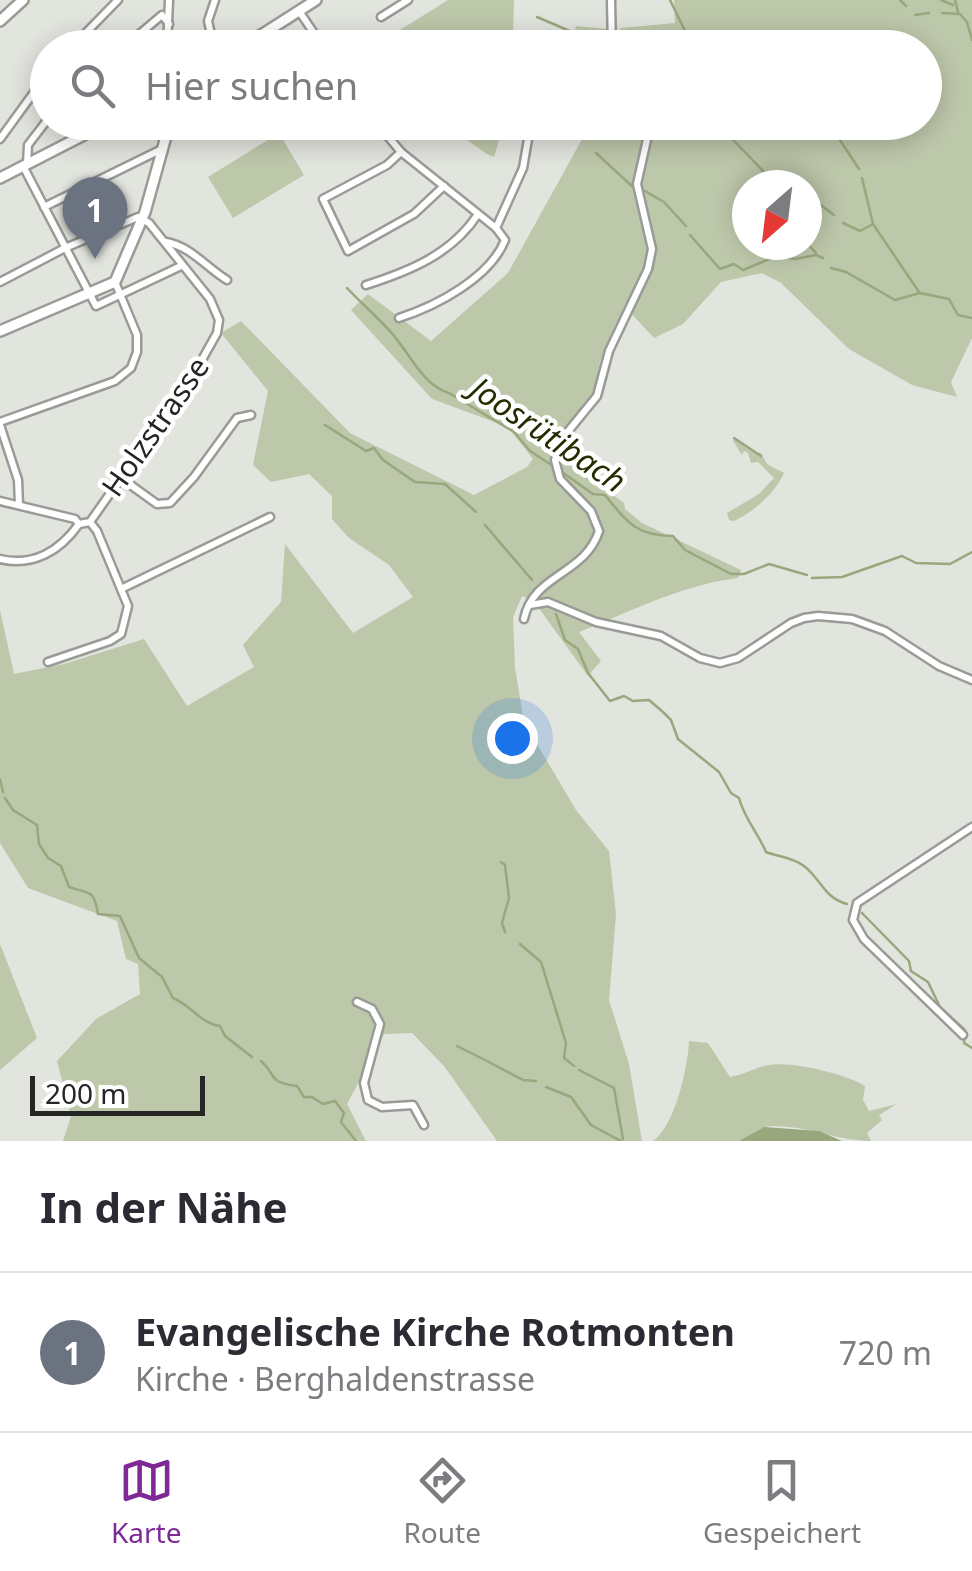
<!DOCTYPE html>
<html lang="de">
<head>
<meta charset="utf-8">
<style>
	:root { --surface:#fff; --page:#f2f2f3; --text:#2b2b33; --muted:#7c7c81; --line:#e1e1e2; --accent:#7f2997 }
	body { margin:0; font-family:"Noto Sans",sans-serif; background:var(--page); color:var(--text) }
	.compass { position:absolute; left:732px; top:170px; width:90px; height:90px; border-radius:50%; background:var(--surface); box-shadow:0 5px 25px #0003; rotate:208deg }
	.scale { position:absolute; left:30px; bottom:25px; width:175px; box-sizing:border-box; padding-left:10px; border:5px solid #252624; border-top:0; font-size:28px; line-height:35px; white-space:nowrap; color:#252624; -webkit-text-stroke:8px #fff; paint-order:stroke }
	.you { position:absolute; left:512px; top:738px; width:35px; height:35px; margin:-25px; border:8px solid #fff; border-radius:50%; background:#1a73e8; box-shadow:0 0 0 15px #1a73e833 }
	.badge { display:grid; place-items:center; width:65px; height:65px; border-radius:50%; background:var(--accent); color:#fff; font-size:32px; font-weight:700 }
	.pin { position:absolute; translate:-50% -82px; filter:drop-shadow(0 2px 5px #0008) }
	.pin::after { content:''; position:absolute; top:52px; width:35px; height:30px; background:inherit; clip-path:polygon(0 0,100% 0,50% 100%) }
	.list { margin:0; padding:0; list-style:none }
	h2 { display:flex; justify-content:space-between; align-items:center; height:130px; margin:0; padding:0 40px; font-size:42px }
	h2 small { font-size:32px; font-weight:400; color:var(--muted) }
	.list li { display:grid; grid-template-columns:65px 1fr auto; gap:30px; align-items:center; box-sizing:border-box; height:160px; padding:0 40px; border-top:2px solid var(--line) }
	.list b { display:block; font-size:38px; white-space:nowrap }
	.list p { margin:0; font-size:32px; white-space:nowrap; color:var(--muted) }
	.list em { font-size:32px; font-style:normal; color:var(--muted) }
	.icon { flex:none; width:55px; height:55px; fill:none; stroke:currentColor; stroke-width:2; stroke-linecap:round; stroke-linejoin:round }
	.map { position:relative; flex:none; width:972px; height:1141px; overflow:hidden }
	.search { position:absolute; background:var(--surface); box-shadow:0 5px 25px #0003; left:30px; right:30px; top:30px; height:110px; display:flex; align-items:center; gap:25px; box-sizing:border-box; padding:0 35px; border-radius:55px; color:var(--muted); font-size:38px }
	.sheet { height:290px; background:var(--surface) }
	nav { display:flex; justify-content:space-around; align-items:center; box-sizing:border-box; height:140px; border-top:2px solid var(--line); background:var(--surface); font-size:28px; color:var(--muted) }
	nav a { display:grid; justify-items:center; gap:5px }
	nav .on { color:var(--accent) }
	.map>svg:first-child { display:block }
	.green { fill:#bdc7aa; fill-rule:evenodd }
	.water { fill:#99a77d }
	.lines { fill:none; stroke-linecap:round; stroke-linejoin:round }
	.stream { stroke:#99a77d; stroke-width:2.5 }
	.street-casing { stroke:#999b96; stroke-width:11 }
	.secondary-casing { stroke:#999b96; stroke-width:14 }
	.street { stroke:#fff; stroke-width:6 }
	.secondary { stroke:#fff; stroke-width:9 }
	.labels { text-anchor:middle; stroke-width:9; stroke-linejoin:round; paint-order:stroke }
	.street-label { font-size:30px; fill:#252624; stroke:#fff }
	.water-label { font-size:32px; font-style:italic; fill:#222e00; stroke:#fff }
</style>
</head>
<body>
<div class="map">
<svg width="972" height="1141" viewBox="0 0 972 1141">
	<rect width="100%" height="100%" fill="#e2e4de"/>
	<g class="green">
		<polygon points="448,0 514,0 513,32 518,47 386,47 384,40"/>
		<path d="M674 0H972V338L951 382 957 397 912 385 849 349 781 283 762 273 721 282 683 324 654 338 628 310 655 248 639 183 653 123 924 122V48L615 47 617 31 622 28 675 23ZM747 185H807V245H747Z"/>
		<polygon points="576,26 609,29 609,47 550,48 552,30 575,30"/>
		<polygon points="442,123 504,123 494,157 487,154"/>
		<path d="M591 123H649L636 184 651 249 647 269 627 309 616 323 600 361 596 390 586 406 556 441 564 442 602 487 624 503 625 509 642 523 741 570 738 578C684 584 629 612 579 632L601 661 588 676 533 600 522 596 513 617 515 668 524 722 576 810 609 851 616 914 609 1000 629 1064 642 1141H497L444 1066 412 1033 384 1034 347 1104 366 1141H63L71 1116 57 1061 96 1019 140 994 138 964 126 959 117 921 28 888 0 843V610L14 674 64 664 144 639 187 706 254 667 243 645 281 602 285 544 353 633 413 597 389 565 349 538 332 519V496L309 474 271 482 253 465 268 391 221 333 241 321 350 433 474 495 527 467 533 459 508 427 432 399 351 310 368 294 431 341 508 273Z"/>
		<polygon points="279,133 304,175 233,218 208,177"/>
		<path d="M735 437 755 452 761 453 767 464 784 473C775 493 754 512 734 521L729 520 727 513 759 494 774 478 758 462 751 463 748 453 744 451 742 455 733 441Z"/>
		<polygon points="0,944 37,1038 0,1070"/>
		<path d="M689 1041 708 1043 730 1077C744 1075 756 1067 769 1065 792 1061 846 1074 865 1086L863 1100 869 1111 897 1104 879 1115 882 1120 867 1133 871 1141C837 1141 810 1126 773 1126 758 1126 751 1137 738 1141 722 1141 672 1141 653 1141 675 1126 688 1067 689 1041Z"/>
	</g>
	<polygon class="water" points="764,1127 819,1131 842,1141 739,1141"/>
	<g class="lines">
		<g class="stream">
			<polyline points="670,0 687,35 706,44"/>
			<polyline points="900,0 906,6"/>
			<polyline points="941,0 953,5"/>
			<polyline points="955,0 958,12"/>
			<polyline points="942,13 960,14 967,22 972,40"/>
			<polyline points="915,15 929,13"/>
			<polyline points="537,17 579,35 607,37"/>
			<polyline points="615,37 633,48"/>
			<polyline points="713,46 715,48"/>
			<polyline points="716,122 764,172 768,185"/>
			<polyline points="828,122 859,169"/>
			<polyline points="596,153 634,188"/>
			<polyline points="862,178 873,224 919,292"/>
			<polyline points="643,190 664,202 686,226"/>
			<polyline points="807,206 818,203 834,215"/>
			<polyline points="843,223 860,231 873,224"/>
			<polyline points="690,235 720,269 734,264 743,270 777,256 795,259 816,255 823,258"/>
			<polyline points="807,243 816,253"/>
			<polyline points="831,268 846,272 895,300 920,293 949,299 958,315 972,318"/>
			<path d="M347 288C360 302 375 315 388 329 408 349 421 385 449 393L514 432 530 451 553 466"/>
			<polyline points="325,425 366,451 374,448 383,460 415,482 445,484 476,512"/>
			<polyline points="734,438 761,456"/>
			<path d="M559 470 593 494 605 495C627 522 636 536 673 536L685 550 731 574H744L769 564 807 575"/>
			<polyline points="485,525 532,580"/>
			<polyline points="812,578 842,577 902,556 916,563 950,564 972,552"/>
			<path d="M556 614 565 640 578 649 588 673 610 701 624 696 633 701 649 700 663 712 671 720 678 739 719 772 731 793 739 798C744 818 758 833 766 852 779 857 792 857 804 866 821 879 824 898 847 904"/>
			<polyline points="0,779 3,792"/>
			<path d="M5 798 13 810 37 825 39 844 48 858 61 866 69 887C90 894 94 889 98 914L120 916 139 958 162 977 173 998C191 1005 201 1024 220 1026L225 1036 252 1057"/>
			<polyline points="501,862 505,865 509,898 502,923 505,932"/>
			<polyline points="862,913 909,961 911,971 928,982 940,1007 965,1030 964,1043 972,1048"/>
			<polyline points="520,944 541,962 566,1043 564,1058 574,1066"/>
			<polyline points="457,1046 483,1059"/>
			<polyline points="485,1060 523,1080 536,1081"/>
			<path d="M261 1061C278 1076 266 1082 297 1086L304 1097H312L323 1104 335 1101 344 1113 341 1122 356 1141"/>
			<polyline points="579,1070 614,1088 623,1139"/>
			<polyline points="546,1087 571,1097 591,1125 621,1141"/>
		</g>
		<g class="street-casing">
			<g id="street">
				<polyline points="611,0 612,48"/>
				<polyline points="299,11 324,48"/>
				<polyline points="381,17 408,0"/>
				<polyline points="134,38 137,48"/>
				<polyline points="71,48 118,0"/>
				<polyline points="123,48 162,15 169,24"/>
				<polyline points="167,48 169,0"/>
				<polyline points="214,48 208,21 215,0"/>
				<path d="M376 122 401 152 496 228 505 240C490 278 436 306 399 318"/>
				<polyline points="0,139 48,73"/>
				<polyline points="401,152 387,165 323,199 348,251 414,214 444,186"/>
				<polyline points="27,164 28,145 48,119"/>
				<polyline points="23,166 96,306 181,266"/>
				<polyline points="44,207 162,149"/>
				<polyline points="496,228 523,168 531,122"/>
				<path d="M166 242C190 246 206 267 227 280"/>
				<polyline points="0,282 65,248 138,217 149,223 210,299 219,320 217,333 194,374 90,522 79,524"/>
				<path d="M366 285C410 271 452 254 478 214"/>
				<polyline points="0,422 115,381 131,368 137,352 137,335 115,282"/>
				<polyline points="0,425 18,480 19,505"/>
				<polyline points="121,478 157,504 170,503 194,477 237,418 251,415"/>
				<polyline points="0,501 75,519 79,524"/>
				<path d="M0 559C33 567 60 551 79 524"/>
				<polyline points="123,588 270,517"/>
				<polyline points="530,605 548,602 596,622 661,636 700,658 720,663 738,658 791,623 804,618 818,616 852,619 885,631 939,666 972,680"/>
				<path d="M524 619C533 574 585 575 599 531L591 511 560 479 555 460 561 440 597 396 609 351 648 269 652 249 637 184 651 122"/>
				<polyline points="48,662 110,641 121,634 128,606 97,531 90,522"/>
				<polyline points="357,1002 372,1009 380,1024 364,1083 368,1100 382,1107 413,1105 424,1125"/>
				<polyline points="963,1035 864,939 853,920 857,903 972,827"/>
			</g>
		</g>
		<g class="secondary-casing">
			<g id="secondary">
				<polyline points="0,21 23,0"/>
				<polyline points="241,48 316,0"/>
				<polyline points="0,178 109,122"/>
				<polyline points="0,331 115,282 145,212 170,122"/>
			</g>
		</g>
		<use href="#street" class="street"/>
		<use href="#secondary" class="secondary"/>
	</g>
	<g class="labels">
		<g class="street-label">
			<text transform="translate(156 427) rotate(-55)" y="10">Holzstrasse</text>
		</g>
		<g class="water-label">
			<text transform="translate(548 435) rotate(34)" y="11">Joosrütibach</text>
		</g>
	</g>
</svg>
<svg class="compass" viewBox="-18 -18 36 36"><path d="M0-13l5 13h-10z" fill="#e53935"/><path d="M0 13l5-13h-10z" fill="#7c7c81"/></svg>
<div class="scale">200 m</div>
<div class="you"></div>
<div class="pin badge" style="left:95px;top:259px;background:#6b7280">1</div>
<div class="search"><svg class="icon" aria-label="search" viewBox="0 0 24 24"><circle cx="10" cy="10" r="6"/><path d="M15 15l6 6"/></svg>Hier suchen</div>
</div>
<section class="sheet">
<h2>In der Nähe<small></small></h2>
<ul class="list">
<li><span class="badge" style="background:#6b7280">1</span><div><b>Evangelische Kirche Rotmonten</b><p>Kirche · Berghaldenstrasse</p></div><em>720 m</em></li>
</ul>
</section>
<nav>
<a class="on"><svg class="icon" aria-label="map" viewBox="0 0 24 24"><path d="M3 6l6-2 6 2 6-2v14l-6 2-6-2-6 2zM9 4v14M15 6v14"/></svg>Karte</a>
<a><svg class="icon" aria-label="directions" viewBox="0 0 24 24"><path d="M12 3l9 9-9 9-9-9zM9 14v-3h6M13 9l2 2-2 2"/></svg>Route</a>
<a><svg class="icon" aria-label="saved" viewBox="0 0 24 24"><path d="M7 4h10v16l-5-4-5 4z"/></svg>Gespeichert</a>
</nav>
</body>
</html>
